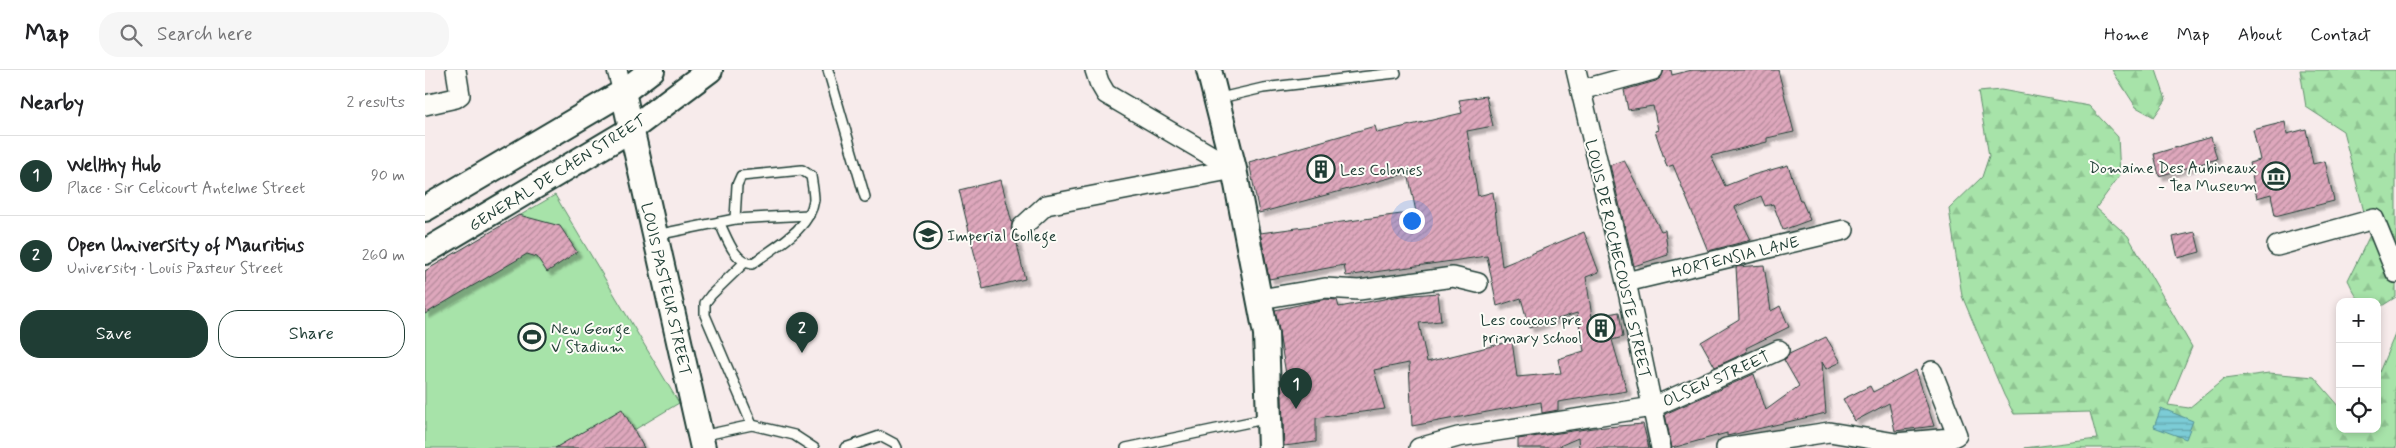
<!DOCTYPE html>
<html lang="en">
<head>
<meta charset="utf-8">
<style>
	:root { --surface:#fff; --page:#f6f6f6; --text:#202124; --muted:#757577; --line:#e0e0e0; --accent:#1f3d34 }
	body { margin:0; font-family:Mynerve,sans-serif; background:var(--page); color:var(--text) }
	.controls { position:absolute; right:15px; bottom:15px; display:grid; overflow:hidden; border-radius:10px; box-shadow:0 2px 8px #0003 }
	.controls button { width:45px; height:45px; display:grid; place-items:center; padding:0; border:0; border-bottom:1px solid var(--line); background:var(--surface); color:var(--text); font:25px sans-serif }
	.you { position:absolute; left:986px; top:150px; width:18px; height:18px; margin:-12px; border:4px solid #fff; border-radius:50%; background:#1a73e8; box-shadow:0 0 0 8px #1a73e833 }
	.badge { display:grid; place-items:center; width:32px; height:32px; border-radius:50%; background:var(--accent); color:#fff; font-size:16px; font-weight:700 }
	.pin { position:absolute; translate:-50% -41px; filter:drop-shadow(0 1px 2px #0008) }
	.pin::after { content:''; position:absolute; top:26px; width:18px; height:15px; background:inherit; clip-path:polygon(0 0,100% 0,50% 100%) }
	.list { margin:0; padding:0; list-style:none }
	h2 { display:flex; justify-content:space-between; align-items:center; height:65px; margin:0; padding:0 20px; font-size:21px }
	h2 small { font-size:16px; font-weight:400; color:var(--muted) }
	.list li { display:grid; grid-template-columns:32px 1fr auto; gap:15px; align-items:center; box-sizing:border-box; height:80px; padding:0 20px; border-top:1px solid var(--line) }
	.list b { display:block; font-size:19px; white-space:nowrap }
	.list p { margin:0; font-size:16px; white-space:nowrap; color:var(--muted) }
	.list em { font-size:16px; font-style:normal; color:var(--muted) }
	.actions { display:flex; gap:10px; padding:15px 20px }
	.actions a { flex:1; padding:11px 0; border:1px solid var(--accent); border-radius:20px; text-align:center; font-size:18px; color:var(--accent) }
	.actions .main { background:var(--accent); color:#fff }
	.icon { flex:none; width:28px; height:28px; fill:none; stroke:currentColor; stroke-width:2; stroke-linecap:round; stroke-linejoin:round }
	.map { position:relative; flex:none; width:1971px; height:378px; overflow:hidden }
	header { display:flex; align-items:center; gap:30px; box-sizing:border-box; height:70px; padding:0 25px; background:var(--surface); border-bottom:1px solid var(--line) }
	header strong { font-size:24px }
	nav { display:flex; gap:28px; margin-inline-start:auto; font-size:18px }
	.search { width:350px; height:45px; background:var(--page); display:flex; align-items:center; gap:12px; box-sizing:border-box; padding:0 18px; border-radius:20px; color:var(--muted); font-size:19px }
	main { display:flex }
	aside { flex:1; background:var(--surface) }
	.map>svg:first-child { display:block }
	.green { fill:#a7e3a9; stroke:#63906e }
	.forest { fill:url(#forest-firs); stroke:#63906e }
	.water { fill:url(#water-rules); stroke:#569395 }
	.building { fill:url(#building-hatch); stroke:#1f3d34; filter:url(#shadow) }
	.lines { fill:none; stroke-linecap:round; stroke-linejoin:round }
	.service-casing { stroke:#1f3d34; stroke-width:12 }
	.minor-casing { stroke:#1f3d34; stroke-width:22 }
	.tertiary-casing { stroke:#1f3d34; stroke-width:28 }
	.service { stroke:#fdfcf7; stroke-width:9 }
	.minor { stroke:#fdfcf7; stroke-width:19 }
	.tertiary { stroke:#fdfcf7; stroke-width:24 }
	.labels { text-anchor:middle; stroke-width:4; stroke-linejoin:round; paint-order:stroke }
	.poi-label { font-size:16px; fill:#1f3d34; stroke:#fdfcf7; text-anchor:start }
	.street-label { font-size:16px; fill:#1f3d34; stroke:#fdfcf7 }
</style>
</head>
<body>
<header>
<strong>Map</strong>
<div class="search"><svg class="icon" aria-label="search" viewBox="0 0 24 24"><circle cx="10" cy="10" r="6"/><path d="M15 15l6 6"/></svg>Search here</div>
<nav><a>Home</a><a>Map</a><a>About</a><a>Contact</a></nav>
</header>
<main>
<aside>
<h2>Nearby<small>2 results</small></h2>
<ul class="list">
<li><span class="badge">1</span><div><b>Wellthy Hub</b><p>Place · Sir Celicourt Antelme Street</p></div><em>90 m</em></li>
<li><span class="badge">2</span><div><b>Open University of Mauritius</b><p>University · Louis Pasteur Street</p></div><em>260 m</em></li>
</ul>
<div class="actions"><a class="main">Save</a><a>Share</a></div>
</aside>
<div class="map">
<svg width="1971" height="378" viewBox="0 0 1971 378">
	<defs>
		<pattern id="forest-firs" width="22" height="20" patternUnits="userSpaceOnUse" patternTransform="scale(1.25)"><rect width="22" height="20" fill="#a7e3a9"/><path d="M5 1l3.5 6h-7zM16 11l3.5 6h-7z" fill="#8fc492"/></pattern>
		<pattern id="water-rules" width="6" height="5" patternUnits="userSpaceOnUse" patternTransform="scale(1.25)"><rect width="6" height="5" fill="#7bccd6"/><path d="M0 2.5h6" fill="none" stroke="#64a7ae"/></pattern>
		<pattern id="building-hatch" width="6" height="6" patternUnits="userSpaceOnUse" patternTransform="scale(1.25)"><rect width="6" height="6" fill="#dea7bc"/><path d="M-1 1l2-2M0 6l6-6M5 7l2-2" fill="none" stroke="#b3899a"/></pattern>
		<filter id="shadow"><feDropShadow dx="4.5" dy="4.5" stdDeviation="1" flood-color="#0004"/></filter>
	</defs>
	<rect width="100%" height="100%" fill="#f7ebeb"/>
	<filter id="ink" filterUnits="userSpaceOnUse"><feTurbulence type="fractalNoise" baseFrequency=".02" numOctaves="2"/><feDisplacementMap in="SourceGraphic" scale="10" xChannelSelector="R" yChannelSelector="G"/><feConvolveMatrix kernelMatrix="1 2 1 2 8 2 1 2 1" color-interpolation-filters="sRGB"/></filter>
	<g filter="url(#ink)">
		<polygon class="green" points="130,125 254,333 209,360 219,378 0,378 0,201"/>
		<g class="forest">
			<polygon points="1687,0 1731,0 1741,30 1729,47 1711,37"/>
			<path d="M1875 0H1971V227L1952 239V232C1931 232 1932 228 1923 210L1945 165 1918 61 1881 37Z"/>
			<polygon points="1576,20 1664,36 1693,67 1695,105 1671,138 1703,166 1767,277 1743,335 1764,338 1799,309 1844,303 1889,307 1915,337 1915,359 1952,359 1952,307 1971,262 1971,378 1599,378 1672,369 1665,342 1589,344 1579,325 1537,226 1524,139 1557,107 1564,86 1553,22"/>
		</g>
		<polygon class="water" points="1736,338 1768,351 1761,369 1729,357"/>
		<g class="building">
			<polygon points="1239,0 1246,0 1247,5 1267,0 1353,0 1369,62 1342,68 1342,72 1286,86 1300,116 1328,105 1363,95 1375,131 1377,131 1385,150 1358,160 1348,134 1340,136 1336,126 1310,137 1326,170 1283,181 1248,95 1242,97 1230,61 1233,60 1228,36 1203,40 1199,20 1231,11 1236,7"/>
			<polygon points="1061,26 1068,56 1042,61 1053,126 1068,122 1077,196 1159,162 1174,202 1161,207 1167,247 1194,242 1198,267 1187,270 1202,321 1133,332 1133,340 1117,343 1116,332 987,356 984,293 949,300 960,339 891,348 891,372 859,376 856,305 861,304 850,240 901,229 912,230 914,237 976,226 1013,223 1016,251 994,253 1002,292 1087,271 1092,307 1136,303 1133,289 1159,281 1152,243 1104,258 1096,228 1072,236 1062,186 921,206 919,195 844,209 835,163 991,142 983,103 834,143 824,92 950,56 952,63 1037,43 1034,30"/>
			<polygon points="1860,52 1862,64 1881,59 1888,94 1900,91 1909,131 1850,146 1846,124 1832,128 1824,93 1835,90 1828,60"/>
			<polygon points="1786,67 1792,89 1734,106 1729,84"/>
			<polygon points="1199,90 1236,161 1240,160 1243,185 1209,196 1185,95"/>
			<polygon points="576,110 587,153 586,160 590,165 600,209 558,219 534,120"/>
			<polygon points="94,145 135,156 152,182 122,202 112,187 102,184 0,244 0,201"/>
			<polygon points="1770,162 1775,182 1753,188 1748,167"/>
			<polygon points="1339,195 1346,241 1355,236 1364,257 1321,278 1322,282 1290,297 1276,272 1314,249 1311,197"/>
			<polygon points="1401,267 1416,292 1401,299 1397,292 1401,343 1302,366 1302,363 1247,378 1240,344 1329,304 1341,340 1374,316 1359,290 1364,284"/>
			<polygon points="1491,300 1509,356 1470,361 1464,333 1430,351 1418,329 1445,316 1448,322"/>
			<polygon points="197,339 219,378 130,378"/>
			<polygon points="1218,354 1224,378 1154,378 1153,368 1130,378 1093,378 1093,369 1168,358"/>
		</g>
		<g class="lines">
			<g class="service-casing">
				<g id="service">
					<polyline points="403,0 440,127"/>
					<polyline points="791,29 838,18 971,3"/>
					<path d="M294 152C302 167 308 191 327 194 349 177 385 160 389 130 389 122 387 113 386 106L377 100 316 106 312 115 310 149"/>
					<polyline points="231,165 310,149 384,145"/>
					<polyline points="319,193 286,225 280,233 280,245 327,355"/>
					<polyline points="276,366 327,355 369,365 389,378"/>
					<polyline points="420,378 455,366 470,374 472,378"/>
					<polyline points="701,378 844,348"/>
				</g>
			</g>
			<g class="minor-casing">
				<g id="minor">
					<polyline points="192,0 198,22"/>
					<polyline points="670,0 674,12 681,24 809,99"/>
					<polyline points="1151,0 1201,212 1236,378"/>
					<polyline points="1156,20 1228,0"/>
					<polyline points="0,35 31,28 35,25 31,0"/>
					<polyline points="597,157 621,135 809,99"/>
					<polyline points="1852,176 1949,149 1971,203"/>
					<polyline points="1201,212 1419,160"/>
					<polyline points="835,229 900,218 934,220 1028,207 1053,213"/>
					<polyline points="994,378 1033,367 1228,337 1354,280"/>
					<polyline points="1301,378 1404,362 1471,373 1526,368 1532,365 1507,301"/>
				</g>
			</g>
			<g class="tertiary-casing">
				<g id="tertiary">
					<polyline points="784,0 809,99 841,264 845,378"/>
					<polyline points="198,22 278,378"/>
					<polyline points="0,139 198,22 227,0"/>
					<polyline points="0,182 205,60 285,0"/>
				</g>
			</g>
			<use href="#service" class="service"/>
			<use href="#minor" class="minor"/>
			<use href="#tertiary" class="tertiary"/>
		</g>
	</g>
	<defs>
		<g id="building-ring" transform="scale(1.4375)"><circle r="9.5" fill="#fdfcf7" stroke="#1f3d34" stroke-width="1.5"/><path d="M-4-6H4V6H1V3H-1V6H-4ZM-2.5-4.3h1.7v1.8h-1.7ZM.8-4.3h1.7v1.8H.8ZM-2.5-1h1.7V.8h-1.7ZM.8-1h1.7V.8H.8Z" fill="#1f3d34"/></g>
		<g id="museum-ring" transform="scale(1.4375)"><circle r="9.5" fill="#fdfcf7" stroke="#1f3d34" stroke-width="1.5"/><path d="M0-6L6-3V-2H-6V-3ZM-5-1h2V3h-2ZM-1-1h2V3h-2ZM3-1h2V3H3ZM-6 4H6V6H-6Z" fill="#1f3d34"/></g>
		<g id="university-ring" transform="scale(1.4375)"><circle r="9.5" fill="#fdfcf7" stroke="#1f3d34" stroke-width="1.5"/><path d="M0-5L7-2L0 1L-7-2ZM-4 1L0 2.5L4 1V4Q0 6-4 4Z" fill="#1f3d34"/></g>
		<g id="stadium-ring" transform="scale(1.4375)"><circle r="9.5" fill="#fdfcf7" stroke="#1f3d34" stroke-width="1.5"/><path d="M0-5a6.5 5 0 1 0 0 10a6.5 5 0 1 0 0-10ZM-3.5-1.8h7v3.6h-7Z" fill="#1f3d34"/></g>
	</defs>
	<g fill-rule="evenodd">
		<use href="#building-ring" x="896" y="99"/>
		<use href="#museum-ring" x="1851" y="106"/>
		<use href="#university-ring" x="503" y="165"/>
		<use href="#building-ring" x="1176" y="258"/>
		<use href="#stadium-ring" x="107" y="267"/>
	</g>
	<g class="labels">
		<g class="poi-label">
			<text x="1832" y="103" text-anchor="end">Domaine Des Aubineaux<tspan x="1832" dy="18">- Tea Museum</tspan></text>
			<text x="915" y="105">Les Colonies</text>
			<text x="522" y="171">Imperial College</text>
			<text x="1157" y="255" text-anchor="end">Les coucous pre<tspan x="1157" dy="18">primary school</tspan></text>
			<text x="126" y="264">New George<tspan x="126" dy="18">V Stadium</tspan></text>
		</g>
		<g class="street-label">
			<text transform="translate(132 102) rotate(-32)" y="6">GENERAL DE CAEN STREET</text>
			<text transform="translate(1310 186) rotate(-14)" y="6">HORTENSIA LANE</text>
			<text transform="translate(1194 189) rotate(77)" y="6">LOUIS DE ROCHECOUSTE STREET</text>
			<text transform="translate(242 219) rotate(77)" y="6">LOUIS PASTEUR STREET</text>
			<text transform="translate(1291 308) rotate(-24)" y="6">OLSEN STREET</text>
		</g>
	</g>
</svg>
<div class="controls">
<button>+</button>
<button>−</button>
<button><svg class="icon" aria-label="locate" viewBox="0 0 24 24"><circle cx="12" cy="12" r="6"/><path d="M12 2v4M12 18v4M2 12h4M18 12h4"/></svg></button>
</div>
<div class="you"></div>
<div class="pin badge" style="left:871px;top:339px">1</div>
<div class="pin badge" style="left:377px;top:283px">2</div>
</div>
</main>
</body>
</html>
